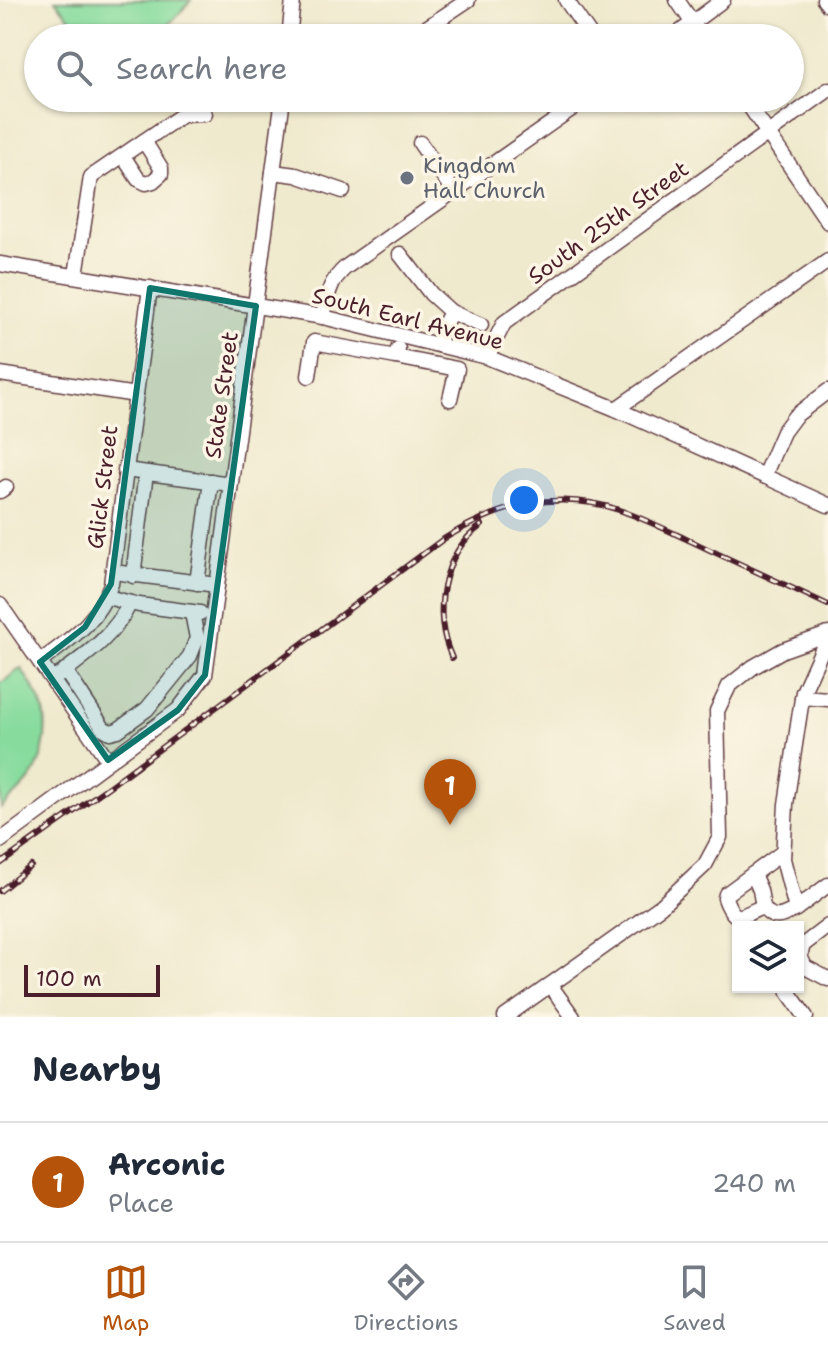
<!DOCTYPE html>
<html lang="en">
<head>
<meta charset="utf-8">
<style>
	:root { --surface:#fff; --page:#f6f6f7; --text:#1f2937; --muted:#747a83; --line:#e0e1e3; --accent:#b45309 }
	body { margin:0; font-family:"Shantell Sans",sans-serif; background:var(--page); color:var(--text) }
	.controls { position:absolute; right:24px; bottom:24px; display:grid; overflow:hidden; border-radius:0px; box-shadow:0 2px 6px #0004 }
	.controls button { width:72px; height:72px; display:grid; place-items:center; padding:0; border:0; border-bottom:2px solid var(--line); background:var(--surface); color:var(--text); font:40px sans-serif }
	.scale { position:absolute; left:24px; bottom:20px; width:136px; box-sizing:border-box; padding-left:8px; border:4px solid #4a1f2b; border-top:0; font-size:22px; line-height:28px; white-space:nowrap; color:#4a1f2b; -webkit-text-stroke:6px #fcf5e5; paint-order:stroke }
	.you { position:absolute; left:524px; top:500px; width:28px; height:28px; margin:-20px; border:6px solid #fff; border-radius:50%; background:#1a73e8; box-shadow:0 0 0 12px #1a73e833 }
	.badge { display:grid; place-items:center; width:52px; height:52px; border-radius:50%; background:var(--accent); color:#fff; font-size:26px; font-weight:700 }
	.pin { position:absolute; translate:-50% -66px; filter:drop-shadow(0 2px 4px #0008) }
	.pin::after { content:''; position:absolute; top:42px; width:28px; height:24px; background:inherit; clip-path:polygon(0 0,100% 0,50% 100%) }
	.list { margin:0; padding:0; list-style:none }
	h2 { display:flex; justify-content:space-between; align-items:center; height:104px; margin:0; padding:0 32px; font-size:34px }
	h2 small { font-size:26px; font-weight:400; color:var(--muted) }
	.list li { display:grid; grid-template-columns:52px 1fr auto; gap:24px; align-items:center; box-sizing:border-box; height:120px; padding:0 32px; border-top:2px solid var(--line) }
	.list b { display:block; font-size:30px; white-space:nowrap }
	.list p { margin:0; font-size:26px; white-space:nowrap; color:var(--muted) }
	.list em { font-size:26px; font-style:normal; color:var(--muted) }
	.icon { flex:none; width:44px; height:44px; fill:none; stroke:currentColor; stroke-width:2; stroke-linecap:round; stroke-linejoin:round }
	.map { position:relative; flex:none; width:828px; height:1017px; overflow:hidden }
	.search { position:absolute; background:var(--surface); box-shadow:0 2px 6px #0004; left:24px; right:24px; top:24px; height:88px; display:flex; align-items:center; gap:20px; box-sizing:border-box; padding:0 28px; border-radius:44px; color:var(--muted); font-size:30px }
	.sheet { height:224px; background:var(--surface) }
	nav { display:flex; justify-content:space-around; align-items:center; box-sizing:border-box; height:112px; border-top:2px solid var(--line); background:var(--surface); font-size:22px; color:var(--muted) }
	nav a { display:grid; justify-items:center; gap:4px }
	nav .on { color:var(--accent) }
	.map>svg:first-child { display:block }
	.green { fill:#86db9d; stroke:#687d64; stroke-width:2 }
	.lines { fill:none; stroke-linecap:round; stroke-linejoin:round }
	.minor-casing { stroke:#633d43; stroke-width:17 }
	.minor { stroke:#fff; stroke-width:14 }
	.rail-casing { stroke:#4a1f2b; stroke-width:6 }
	.rail { stroke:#fcf5e5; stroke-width:3; stroke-dasharray:9; stroke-linecap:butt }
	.marked { fill:#0f766e; fill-opacity:0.2; stroke:#0f766e; stroke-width:6; stroke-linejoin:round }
	.worship-dot { fill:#6b7280; stroke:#fcf5e5; stroke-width:3 }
	.labels { text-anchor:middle; stroke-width:7; stroke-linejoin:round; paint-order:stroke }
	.worship-label { font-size:22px; fill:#5b616d; stroke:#fcf5e5; text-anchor:start }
	.street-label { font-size:22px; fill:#4a1f2b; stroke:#fcf5e5 }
</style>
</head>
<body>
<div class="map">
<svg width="828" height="1017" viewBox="0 0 828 1017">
	<rect width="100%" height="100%" fill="#fcf5e5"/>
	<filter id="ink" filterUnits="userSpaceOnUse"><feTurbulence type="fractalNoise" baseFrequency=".0125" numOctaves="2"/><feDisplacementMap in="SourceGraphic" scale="16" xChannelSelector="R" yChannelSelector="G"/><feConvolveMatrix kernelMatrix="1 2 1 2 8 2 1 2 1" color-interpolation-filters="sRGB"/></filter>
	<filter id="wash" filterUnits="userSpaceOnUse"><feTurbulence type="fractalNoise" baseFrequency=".006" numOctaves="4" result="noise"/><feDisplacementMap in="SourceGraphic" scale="32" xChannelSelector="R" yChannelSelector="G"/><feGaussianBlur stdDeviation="1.8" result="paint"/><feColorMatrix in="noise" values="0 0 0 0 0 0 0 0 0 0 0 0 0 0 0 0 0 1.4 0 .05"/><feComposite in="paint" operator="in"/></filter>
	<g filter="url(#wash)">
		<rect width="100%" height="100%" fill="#efe9cd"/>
		<g class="green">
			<path d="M55 0H191C179 14 164 32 146 38 134 41 100 38 86 38Z"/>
			<path d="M21 668C27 678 35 689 40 700 46 712 46 724 45 737 41 774 27 784 1 808L0 684Z"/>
		</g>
	</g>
	<g filter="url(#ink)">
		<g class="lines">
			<g class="minor-casing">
				<g id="minor">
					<polyline points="566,0 592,38"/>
					<polyline points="677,0 703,38"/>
					<polyline points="824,0 828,5"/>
					<polyline points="289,38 293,0"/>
					<polyline points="411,38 468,0"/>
					<polyline points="672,38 723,0"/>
					<polyline points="307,98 322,98"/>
					<polyline points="744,98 828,222"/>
					<polyline points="420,143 454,192"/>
					<polyline points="123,156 138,179 146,183 153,181 161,174 161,168 144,141"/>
					<polyline points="273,172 296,175 343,191"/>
					<polyline points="400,254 431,294 451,312"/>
					<polyline points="0,264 323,317 487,357 616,409 828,505"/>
					<polyline points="76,275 91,177 182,115 205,114"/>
					<path d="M323 317C328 295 328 283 346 267L587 98"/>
					<polyline points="439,345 443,327 451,312 481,325"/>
					<polyline points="398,349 396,357 457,369 450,399"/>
					<polyline points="487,357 504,323 828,90"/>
					<polyline points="0,374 136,395"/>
					<polyline points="309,376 314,342 396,357"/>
					<polyline points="616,409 828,261"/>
					<polyline points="125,470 231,484"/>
					<polyline points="764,476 783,432 795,416 828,391"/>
					<polyline points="0,491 6,487"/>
					<polyline points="113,572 217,585"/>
					<polyline points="133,576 146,473"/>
					<polyline points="197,583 211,481"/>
					<polyline points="107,597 139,605 200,613"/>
					<polyline points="0,605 108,760"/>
					<polyline points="828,636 803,692 786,804 783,859 796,909 828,885"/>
					<path d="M40 662C71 638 97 623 111 584L150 288"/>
					<polyline points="65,670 103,728 110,732 118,730 147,709 190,656 197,638 192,613"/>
					<path d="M58 676C87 654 113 637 130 603"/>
					<polyline points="802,697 828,699"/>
					<polyline points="0,841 178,710 205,675 283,98"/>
					<path d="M783 852 726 894 725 898C736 928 743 913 763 907 773 922 783 916 796 909"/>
					<polyline points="753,874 760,890 763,907"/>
					<polyline points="828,926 803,945 800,956 805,967 828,979"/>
					<polyline points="550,985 573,1017"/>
					<polyline points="788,987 789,993 806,1017"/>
					<polyline points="505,1017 661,906 705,865 720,837 717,711 729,686 753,667 783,650 828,634"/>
				</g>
			</g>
			<use href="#minor" class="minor"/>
			<g class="rail-casing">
				<g id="rail">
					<path d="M452 658C432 614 441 554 482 525"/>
					<path d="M0 864 111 785 442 540C498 505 557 488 622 511 647 520 671 532 695 543 739 564 784 584 828 605"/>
					<polyline points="0,891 31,866"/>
				</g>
			</g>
			<use href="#rail" class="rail"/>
		</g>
	</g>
	<path class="marked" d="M150 288 256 306 205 675 178 710 108 760 40 662 85 627 111 584Z"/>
	<circle class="worship-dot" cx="407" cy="178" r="8"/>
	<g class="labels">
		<g class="worship-label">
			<text x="423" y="173">Kingdom<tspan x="423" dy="25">Hall Church</tspan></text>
		</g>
		<g class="street-label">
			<text transform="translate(608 222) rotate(-36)" y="8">South 25th Street</text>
			<text transform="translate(408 318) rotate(14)" y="8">South Earl Avenue</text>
			<text transform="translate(221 395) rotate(-82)" y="8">State Street</text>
			<text transform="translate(102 487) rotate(-83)" y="8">Glick Street</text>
		</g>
	</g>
</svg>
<div class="controls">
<button><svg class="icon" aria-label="layers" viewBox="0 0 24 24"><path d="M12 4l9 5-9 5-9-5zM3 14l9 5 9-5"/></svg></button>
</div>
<div class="scale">100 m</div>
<div class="you"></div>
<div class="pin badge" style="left:450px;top:825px">1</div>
<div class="search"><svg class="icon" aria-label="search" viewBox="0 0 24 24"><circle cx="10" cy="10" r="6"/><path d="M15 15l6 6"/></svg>Search here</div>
</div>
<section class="sheet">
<h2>Nearby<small></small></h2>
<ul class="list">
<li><span class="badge">1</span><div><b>Arconic</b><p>Place</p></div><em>240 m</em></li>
</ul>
</section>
<nav>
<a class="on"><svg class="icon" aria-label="map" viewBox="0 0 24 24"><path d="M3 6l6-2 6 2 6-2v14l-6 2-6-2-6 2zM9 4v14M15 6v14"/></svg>Map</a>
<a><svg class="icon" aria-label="directions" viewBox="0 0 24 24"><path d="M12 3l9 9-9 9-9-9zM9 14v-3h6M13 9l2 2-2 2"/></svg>Directions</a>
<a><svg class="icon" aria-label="saved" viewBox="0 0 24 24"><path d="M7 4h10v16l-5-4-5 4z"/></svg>Saved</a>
</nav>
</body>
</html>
